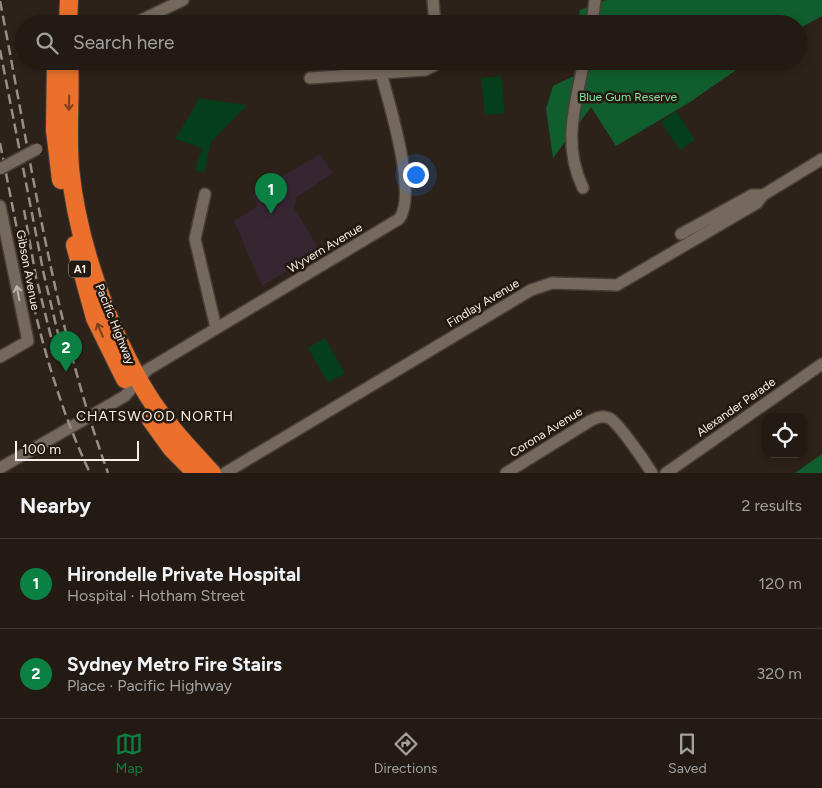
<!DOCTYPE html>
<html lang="en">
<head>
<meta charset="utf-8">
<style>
	:root { --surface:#221a13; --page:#2a231c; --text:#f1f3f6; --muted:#a2a1a0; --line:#3f3833; --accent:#0b8043 }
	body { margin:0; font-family:Figtree,sans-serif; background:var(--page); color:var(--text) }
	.controls { position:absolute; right:15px; bottom:15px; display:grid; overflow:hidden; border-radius:10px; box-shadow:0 2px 8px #0003 }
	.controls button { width:45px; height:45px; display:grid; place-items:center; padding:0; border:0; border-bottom:1px solid var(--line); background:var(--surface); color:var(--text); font:25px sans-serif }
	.scale { position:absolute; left:15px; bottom:12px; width:124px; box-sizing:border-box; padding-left:5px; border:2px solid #f8f1eb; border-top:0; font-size:14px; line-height:18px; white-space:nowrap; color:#f8f1eb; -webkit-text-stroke:4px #231910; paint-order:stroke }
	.you { position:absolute; left:415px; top:174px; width:18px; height:18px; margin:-12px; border:4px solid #fff; border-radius:50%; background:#1a73e8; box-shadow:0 0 0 8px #1a73e833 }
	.badge { display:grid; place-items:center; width:32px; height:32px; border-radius:50%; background:var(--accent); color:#fff; font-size:16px; font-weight:700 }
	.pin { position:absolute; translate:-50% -41px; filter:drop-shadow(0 1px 2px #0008) }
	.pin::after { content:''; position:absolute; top:26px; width:18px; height:15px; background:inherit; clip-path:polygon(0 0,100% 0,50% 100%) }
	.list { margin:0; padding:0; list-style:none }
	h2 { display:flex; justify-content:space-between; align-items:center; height:65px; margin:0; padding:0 20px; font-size:21px }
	h2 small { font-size:16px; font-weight:400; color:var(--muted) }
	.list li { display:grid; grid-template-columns:32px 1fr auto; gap:15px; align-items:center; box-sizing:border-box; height:90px; padding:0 20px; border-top:1px solid var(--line) }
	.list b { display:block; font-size:19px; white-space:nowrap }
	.list p { margin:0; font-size:16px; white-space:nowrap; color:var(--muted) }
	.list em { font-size:16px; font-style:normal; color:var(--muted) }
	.icon { flex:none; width:28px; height:28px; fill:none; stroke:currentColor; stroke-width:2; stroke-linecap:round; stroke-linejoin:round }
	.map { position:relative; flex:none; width:822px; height:473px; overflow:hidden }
	.search { position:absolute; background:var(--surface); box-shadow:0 2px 8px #0003; left:15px; right:15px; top:15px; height:55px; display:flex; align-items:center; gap:12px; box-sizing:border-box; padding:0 18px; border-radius:28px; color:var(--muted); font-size:19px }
	.sheet { height:245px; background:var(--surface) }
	nav { display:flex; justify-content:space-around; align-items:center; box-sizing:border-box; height:70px; border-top:1px solid var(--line); background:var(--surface); font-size:14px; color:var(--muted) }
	nav a { display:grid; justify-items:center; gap:2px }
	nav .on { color:var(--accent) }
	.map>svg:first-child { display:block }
	.medical { fill:#362632 }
	.green { fill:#053e1b }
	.forest { fill:#105e2d }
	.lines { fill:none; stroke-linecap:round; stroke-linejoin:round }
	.minor-casing { stroke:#473e38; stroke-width:14 }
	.highway-casing { stroke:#473e38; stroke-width:20 }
	.minor { stroke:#75695e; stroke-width:11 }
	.highway { stroke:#ea702b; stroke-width:18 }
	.rail { stroke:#978e86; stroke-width:2.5; stroke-dasharray:10 5; stroke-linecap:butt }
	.minor-bridge-casing { stroke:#473e38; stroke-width:14; stroke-linecap:butt }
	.minor-bridge { stroke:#75695e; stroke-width:11 }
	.oneway { stroke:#7d401c }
	.oneway2 { stroke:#bdb4ac }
	.labels { text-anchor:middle; stroke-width:5; stroke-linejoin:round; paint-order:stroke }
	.shield { fill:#231910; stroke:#b8b0a9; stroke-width:1 }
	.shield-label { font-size:11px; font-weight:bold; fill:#f8f1eb }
	.park-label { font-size:12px; fill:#83e49b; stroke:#231910 }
	.street-label { font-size:12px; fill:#f8f1eb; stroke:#231910 }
	.neighbourhood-label { font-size:14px; letter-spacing:1px; fill:#f8f1eb; stroke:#231910 }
</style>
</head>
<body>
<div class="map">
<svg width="822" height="473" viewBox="0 0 822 473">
	<rect width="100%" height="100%" fill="#2d2219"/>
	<polygon class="medical" points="320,154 333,173 297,197 294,208 320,251 262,286 234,221 258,206 252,195"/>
	<g class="green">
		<polygon points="501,76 505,113 485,115 481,78"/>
		<polygon points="197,98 247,105 211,142 204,173 195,170 202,148 175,139 197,103"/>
		<polygon points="676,111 695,140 680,150 661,122"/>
		<polygon points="325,338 345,373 328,383 308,348"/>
	</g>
	<g class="forest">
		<polygon points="606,0 822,0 822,16 798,29 798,24 578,24 580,10"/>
		<polygon points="575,61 749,61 690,102 616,146 591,107 553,158 546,109 553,86 574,76"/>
		<polygon points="822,454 822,473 795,473"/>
	</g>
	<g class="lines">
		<g class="minor-casing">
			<g id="minor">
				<polyline points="433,0 435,24"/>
				<polyline points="133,24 183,0"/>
				<polyline points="592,24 595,0"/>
				<polyline points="310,78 425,70 435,65 436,61"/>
				<path d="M583 188C562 144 575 107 584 61"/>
				<polyline points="205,194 195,239 216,328"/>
				<polyline points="0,206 28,341 0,357"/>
				<polyline points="681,234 752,195 763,195"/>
				<path d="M0 468 125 396 147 370 399 219C418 195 389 103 381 73"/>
				<polyline points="225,473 531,290 552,283 617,285 757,203 763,195 822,159"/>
				<path d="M506 473 590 421C596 418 602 415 609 418 618 422 645 462 652 473"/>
				<polyline points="666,473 822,364"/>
			</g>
		</g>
		<g class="highway-casing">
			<g id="highway">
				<polyline points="68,24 69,0"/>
				<polyline points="56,61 55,130 61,180"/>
				<path d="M69 61C71 97 67 132 70 168 77 241 109 332 147 394 165 423 189 448 212 473"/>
				<polyline points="75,245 95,318 125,379"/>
				<polyline points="151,420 172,449 196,473"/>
			</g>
		</g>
		<use href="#minor" class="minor"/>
		<use href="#highway" class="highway"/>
		<g class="rail">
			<path d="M0 1C31 159 53 321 108 473"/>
			<polyline points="0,50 44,275 61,346"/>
			<path d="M0 143C23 257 40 367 90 473"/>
			<polyline points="24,210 36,277 54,349"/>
		</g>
		<g class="minor-bridge-casing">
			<polyline id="minor-bridge" points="0,169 37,149"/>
		</g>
		<use href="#minor-bridge" class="minor-bridge"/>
	</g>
	<defs><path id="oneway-shaft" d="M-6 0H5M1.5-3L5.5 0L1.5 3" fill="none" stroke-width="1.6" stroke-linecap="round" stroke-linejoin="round" transform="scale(1.25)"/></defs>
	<g class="oneway">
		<use href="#oneway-shaft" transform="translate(69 103) rotate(91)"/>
		<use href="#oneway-shaft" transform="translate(100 330) rotate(-113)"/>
	</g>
	<use class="oneway2" href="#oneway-shaft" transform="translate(18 293) rotate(-101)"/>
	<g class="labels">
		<rect class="shield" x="69" y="260.5" width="22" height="17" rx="4"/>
		<g class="shield-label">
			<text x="80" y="273">A1</text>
		</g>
		<g class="park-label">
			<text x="628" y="101">Blue Gum Reserve</text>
		</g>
		<g class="street-label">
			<text transform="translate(325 248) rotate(-31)" y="4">Wyvern Avenue</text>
			<text transform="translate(28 270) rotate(79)" y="4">Gibson Avenue</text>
			<text transform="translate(483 303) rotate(-31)" y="4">Findlay Avenue</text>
			<text transform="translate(115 324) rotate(68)" y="4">Pacific Highway</text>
			<text transform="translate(736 407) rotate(-35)" y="4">Alexander Parade</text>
			<text transform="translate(546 432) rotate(-32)" y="4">Corona Avenue</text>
		</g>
		<g class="neighbourhood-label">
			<text x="155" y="421">CHATSWOOD NORTH</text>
		</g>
	</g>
</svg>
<div class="controls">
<button><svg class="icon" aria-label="locate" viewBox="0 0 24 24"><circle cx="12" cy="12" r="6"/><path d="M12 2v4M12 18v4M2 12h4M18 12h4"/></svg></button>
</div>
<div class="scale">100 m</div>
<div class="you"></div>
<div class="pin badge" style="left:271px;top:214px">1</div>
<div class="pin badge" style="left:66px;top:372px">2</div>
<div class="search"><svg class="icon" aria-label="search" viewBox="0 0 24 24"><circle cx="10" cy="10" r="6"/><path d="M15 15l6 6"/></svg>Search here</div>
</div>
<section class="sheet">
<h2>Nearby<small>2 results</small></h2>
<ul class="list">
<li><span class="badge">1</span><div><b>Hirondelle Private Hospital</b><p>Hospital · Hotham Street</p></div><em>120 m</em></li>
<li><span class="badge">2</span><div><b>Sydney Metro Fire Stairs</b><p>Place · Pacific Highway</p></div><em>320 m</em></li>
</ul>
</section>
<nav>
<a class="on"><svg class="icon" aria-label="map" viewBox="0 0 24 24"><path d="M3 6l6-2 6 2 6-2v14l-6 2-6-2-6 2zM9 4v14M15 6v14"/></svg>Map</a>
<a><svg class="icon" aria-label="directions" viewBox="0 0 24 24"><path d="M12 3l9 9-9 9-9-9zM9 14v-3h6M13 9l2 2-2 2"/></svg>Directions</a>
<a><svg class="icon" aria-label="saved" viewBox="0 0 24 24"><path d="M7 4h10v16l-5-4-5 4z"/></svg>Saved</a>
</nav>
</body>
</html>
